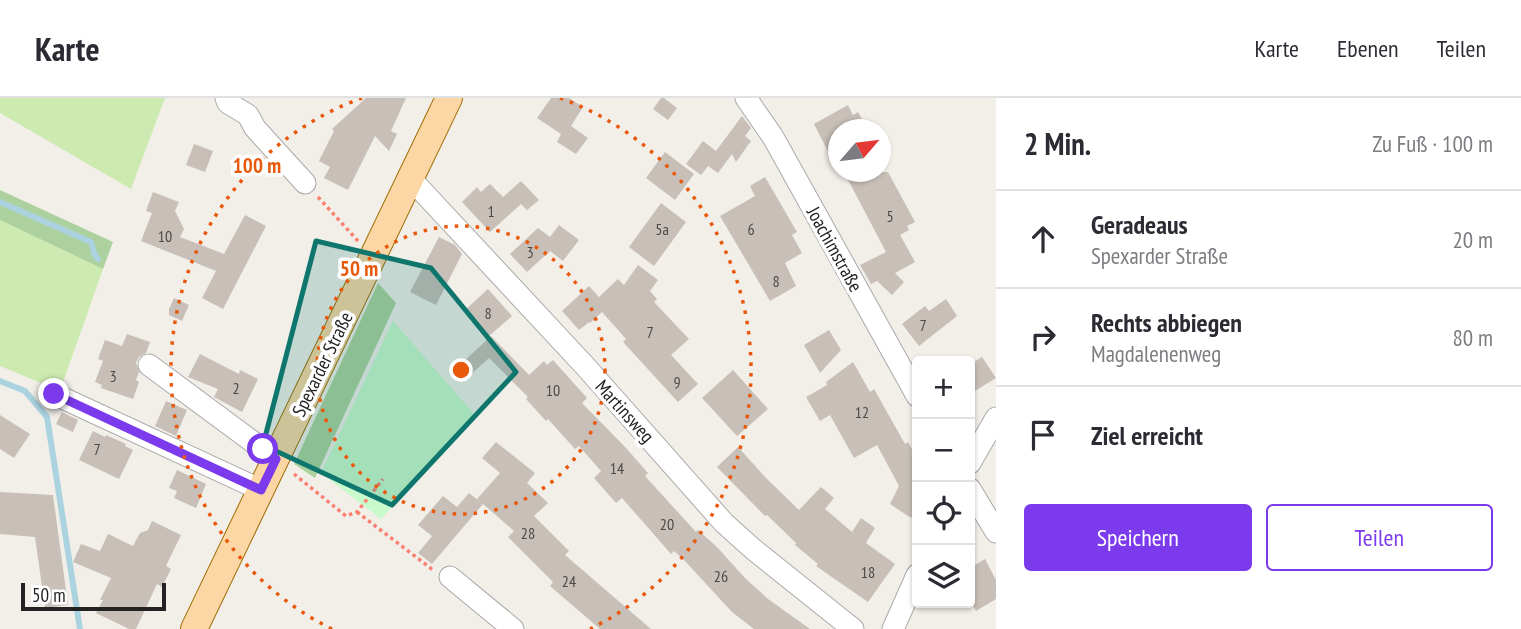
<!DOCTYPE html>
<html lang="de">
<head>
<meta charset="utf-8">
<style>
	:root { --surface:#fff; --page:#f7f7f7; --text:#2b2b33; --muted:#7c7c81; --line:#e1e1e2; --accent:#7c3aed }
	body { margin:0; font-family:"PT Sans Narrow",sans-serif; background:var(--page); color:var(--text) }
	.controls { position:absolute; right:21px; bottom:21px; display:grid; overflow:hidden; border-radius:7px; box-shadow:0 2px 5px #0004 }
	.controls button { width:63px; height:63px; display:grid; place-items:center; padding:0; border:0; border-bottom:2px solid var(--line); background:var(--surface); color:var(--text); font:35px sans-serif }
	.compass { position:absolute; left:828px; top:21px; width:63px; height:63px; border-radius:50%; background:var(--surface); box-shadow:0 2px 5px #0004; rotate:62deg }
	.scale { position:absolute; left:21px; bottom:18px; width:145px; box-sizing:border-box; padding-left:7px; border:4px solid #222; border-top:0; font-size:19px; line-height:24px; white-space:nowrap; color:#222; -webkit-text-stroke:5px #fff; paint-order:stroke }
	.stop { position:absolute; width:21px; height:21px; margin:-16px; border:5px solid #7c3aed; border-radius:50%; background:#fff }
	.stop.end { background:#7c3aed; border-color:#fff; box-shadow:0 2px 7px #0008 }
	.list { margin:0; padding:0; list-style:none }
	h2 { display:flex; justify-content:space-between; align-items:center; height:91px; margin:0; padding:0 28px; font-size:30px }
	h2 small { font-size:23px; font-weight:400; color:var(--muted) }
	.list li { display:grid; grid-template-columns:46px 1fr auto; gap:21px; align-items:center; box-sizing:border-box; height:98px; padding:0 28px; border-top:2px solid var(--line) }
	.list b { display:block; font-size:26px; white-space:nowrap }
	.list p { margin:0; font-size:23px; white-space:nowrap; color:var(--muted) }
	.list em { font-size:23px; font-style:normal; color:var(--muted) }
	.actions { display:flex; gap:14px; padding:21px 28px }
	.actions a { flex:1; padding:16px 0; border:2px solid var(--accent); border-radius:7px; text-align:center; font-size:24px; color:var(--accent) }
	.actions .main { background:var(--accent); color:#fff }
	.icon { flex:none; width:38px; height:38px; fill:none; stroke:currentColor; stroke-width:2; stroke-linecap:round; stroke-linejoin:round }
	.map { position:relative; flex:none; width:996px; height:531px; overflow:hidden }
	header { display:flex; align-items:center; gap:42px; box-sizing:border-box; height:98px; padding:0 35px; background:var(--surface); border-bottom:2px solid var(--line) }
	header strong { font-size:33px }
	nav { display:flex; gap:38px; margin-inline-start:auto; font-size:24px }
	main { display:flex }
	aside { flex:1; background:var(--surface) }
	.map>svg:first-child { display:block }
	.grass { fill:#cdebb0 }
	.forest { fill:#add19e }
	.park { fill:#c8facc }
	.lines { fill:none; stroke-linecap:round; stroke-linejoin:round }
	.stream { stroke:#aad3df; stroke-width:6 }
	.building { fill:#c7bfb8 }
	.minor-casing { stroke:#a9a9a9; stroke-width:23 }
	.major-casing { stroke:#a06b00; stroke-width:28 }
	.path { stroke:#fa8072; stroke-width:3.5; stroke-dasharray:3.5 3.5; stroke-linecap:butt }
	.minor { stroke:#fff; stroke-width:21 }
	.major { stroke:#fcd6a4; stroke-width:26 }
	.route { stroke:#7c3aed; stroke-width:9 }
	.marked { fill:#0f766e; fill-opacity:0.2; stroke:#0f766e; stroke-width:5; stroke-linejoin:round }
	.ring { fill:none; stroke:#e8590c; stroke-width:3.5; stroke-dasharray:3.5 7 }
	.labels { text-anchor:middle; stroke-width:7; stroke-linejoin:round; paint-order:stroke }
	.number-label { font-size:16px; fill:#4b4948 }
	.street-label { font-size:19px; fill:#222; stroke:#fff }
	.centre { fill:#e8590c; stroke:#fff; stroke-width:3.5 }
	.ring-label { font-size:21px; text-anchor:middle; font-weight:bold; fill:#e8590c; stroke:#fff; stroke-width:7; stroke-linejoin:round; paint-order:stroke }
</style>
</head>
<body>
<header>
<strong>Karte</strong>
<nav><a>Karte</a><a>Ebenen</a><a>Teilen</a></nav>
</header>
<main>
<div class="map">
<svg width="996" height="531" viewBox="0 0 996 531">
	<rect width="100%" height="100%" fill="#f2efe9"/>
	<g class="grass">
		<polygon points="0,0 165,0 131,91 0,15"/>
		<polygon points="0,122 103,171 60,293 0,268"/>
	</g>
	<g class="forest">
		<polygon points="0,92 113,144 103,171 0,122"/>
		<polygon points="378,185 396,205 315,380 294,366"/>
	</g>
	<polygon class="park" points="393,223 474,316 381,421 321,375"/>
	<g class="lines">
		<g class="stream">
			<polyline points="0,104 91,144 95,157 98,161"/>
			<polyline points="0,283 25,293 47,319 80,531"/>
		</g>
	</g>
	<g class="building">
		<polygon points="366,0 406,0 391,33 397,36 389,53 375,38 348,92 324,80 330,69 319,63 334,33 332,31"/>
		<polygon points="551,0 569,0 583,9 571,28 588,40 576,56 557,44 561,36 537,20"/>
		<polygon points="661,0 664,0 677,10 668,22 653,11"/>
		<polygon points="848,7 853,17 858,14 868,32 838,32 838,73 814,26"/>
		<polygon points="742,18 751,30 745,38 751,43 736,64 732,56 718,75 708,68 701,77 686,66 703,43 716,53"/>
		<polygon points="194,46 213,53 205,74 186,67"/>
		<polygon points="665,54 694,76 675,102 646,80"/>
		<polygon points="844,74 888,74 915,124 907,128 909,132 900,137 915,164 895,175 904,184 892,197 877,183 871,186 860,167 886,154"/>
		<polygon points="765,79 797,134 792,137 802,155 785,165 796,188 770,203 720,118 755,98 750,88"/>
		<polygon points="521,83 539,102 527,112 521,106 490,134 462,104 477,89 481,94 490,86 503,99"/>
		<polygon points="153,94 179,104 175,113 184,131 180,139 224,156 245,117 266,128 223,211 202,200 216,173 141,143 152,115 146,113"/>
		<polygon points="661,105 686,124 654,168 629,149"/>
		<polygon points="559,127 579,142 563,163 550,153 527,174 510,156 538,130 550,139"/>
		<polygon points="439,139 455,147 462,156 436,207 410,194"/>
		<polygon points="638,167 658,182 650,193 657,201 654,204 689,241 671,257 698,286 678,304 623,244 626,241 602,214 590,225 589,224 579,232 562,213 589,188 599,199 618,181 624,187"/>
		<polygon points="488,191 512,218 489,238 465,212"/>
		<polygon points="174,200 189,207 182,223 169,217 169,211"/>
		<polygon points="946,201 957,218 919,248 902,226 925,208 929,213"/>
		<polygon points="829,232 841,252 820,275 804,247"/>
		<polygon points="127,236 150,244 146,255 139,259 136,265 139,274 136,282 139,284 133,301 101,290 102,287 95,284 103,263 98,261 105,242 122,248"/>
		<polygon points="491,238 529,277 544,263 547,267 553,262 587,300 582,305 626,350 648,375 645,378 696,434 698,432 717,449 745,480 768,501 810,531 754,531 732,514 684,462 674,453 671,456 622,400 616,405 594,380 601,373 579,348 575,351 548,321 546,323 526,301 528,299 489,260 469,278 460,267"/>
		<polygon points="200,256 239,276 240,272 258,281 242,314 214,299 218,291 188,279"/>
		<polygon points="982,259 996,280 970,296 970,266"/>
		<polygon points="853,264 870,294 874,291 905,346 908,344 917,360 917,410 911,420 890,406 899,388 877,347 854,360 830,317 820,323 806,299 827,287 826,284"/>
		<polygon points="733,272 768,311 737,338 702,300"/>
		<polygon points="166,303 187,312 176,338 155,328"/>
		<polygon points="62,314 78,322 73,334 56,326"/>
		<polygon points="0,317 30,336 14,360 0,351"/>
		<polygon points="93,333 105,339 106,337 126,346 125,348 133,352 119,381 79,362"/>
		<polygon points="496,344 535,375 527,385 548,405 534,418 569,453 565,457 651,531 600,531 550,488 553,484 508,439 514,433 483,406 432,466 418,455 432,438 418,427 443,398 457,409 469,395 480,404 477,401 500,375 482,360"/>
		<polygon points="738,349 766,380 799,412 821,389 834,400 825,411 852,434 861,420 875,430 866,445 895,466 868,504 816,468 818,466 795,447 796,445 767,417 765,418 717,369"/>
		<polygon points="177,372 206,386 196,410 174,400 177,393 169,390"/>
		<polygon points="0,394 53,397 68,507 45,510 35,439 0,436"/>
		<polygon points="152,423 181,437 166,468 171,471 162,489 157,486 136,531 129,531 96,515 103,502 100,502 111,480 73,464 81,446 100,453 108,436 133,448 140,435 148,432"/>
		<polygon points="985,461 996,482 996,501 976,513 970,502 970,470"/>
	</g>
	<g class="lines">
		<g class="minor-casing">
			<g id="minor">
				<polyline points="226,0 228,5 248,17 255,30 305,85"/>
				<polyline points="746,0 773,39 917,298"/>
				<polyline points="411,81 585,268 724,425 753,451 853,531"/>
				<polyline points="149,267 276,361"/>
				<polyline points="54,296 261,392"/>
				<polyline points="970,365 996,320"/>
				<polyline points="970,391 996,434"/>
				<polyline points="450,479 513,531"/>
				<polyline points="893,531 917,477"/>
			</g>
		</g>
		<g class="major-casing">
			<polyline id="major" points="194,531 449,0"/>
		</g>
		<g class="path">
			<polyline points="318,99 358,143"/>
			<polyline points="294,376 346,418 357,414 383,381"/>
			<polyline points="357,414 433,472"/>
		</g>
		<use href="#minor" class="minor"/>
		<use href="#major" class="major"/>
	</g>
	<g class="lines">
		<polyline class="route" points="54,296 261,392 276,361 263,351"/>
	</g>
	<path class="marked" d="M316 143 431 170 516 274 392 407 263 347Z"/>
	<g class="ring">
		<circle cx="461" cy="272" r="144"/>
		<path d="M332 531A289 289 0 0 1 362 0M560 0A289 289 0 0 1 590 531"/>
	</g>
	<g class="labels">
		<g class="number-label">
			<text x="491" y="119">1</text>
			<text x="890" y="124">5</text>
			<text x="662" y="137">5a</text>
			<text x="751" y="137">6</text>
			<text x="165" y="144">10</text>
			<text x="530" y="160">3</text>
			<text x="776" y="189">8</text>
			<text x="488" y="221">8</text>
			<text x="923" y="233">7</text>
			<text x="650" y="240">7</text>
			<text x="113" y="284">3</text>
			<text x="677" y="290">9</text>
			<text x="236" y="296">2</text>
			<text x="553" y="298">10</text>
			<text x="862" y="320">12</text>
			<text x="97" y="357">7</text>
			<text x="617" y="376">14</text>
			<text x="667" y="432">20</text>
			<text x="528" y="441">28</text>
			<text x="868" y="480">18</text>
			<text x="721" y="484">26</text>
			<text x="569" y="489">24</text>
		</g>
		<g class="street-label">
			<text transform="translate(835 151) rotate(61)" y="7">Joachimstraße</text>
			<text transform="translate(322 266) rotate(-64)" y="7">Spexarder Straße</text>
			<text transform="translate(625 313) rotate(48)" y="7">Martinsweg</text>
		</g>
	</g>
	<circle cx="461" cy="272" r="10" class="centre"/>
	<g class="ring-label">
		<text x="257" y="75">100 m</text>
		<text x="359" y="178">50 m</text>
	</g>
</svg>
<div class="controls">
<button>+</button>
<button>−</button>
<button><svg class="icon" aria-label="locate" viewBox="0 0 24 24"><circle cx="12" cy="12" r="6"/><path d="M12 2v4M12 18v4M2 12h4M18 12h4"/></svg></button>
<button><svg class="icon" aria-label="layers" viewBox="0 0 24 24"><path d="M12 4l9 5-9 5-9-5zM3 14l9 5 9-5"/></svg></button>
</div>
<svg class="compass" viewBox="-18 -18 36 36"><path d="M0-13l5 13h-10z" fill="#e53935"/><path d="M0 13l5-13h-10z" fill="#7c7c81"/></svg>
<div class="scale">50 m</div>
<div class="stop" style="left:263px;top:351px"></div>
<div class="stop end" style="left:54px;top:296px"></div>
</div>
<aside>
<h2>2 Min.<small>Zu Fuß · 100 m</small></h2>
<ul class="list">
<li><svg class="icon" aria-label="ahead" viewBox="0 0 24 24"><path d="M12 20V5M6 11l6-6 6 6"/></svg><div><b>Geradeaus</b><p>Spexarder Straße</p></div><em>20 m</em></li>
<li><svg class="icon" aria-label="right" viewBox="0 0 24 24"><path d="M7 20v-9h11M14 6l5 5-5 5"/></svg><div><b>Rechts abbiegen</b><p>Magdalenenweg</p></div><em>80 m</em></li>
<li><svg class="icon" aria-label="arrive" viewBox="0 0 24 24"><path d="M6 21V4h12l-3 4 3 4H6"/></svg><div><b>Ziel erreicht</b></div></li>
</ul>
<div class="actions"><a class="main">Speichern</a><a>Teilen</a></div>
</aside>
</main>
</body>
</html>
